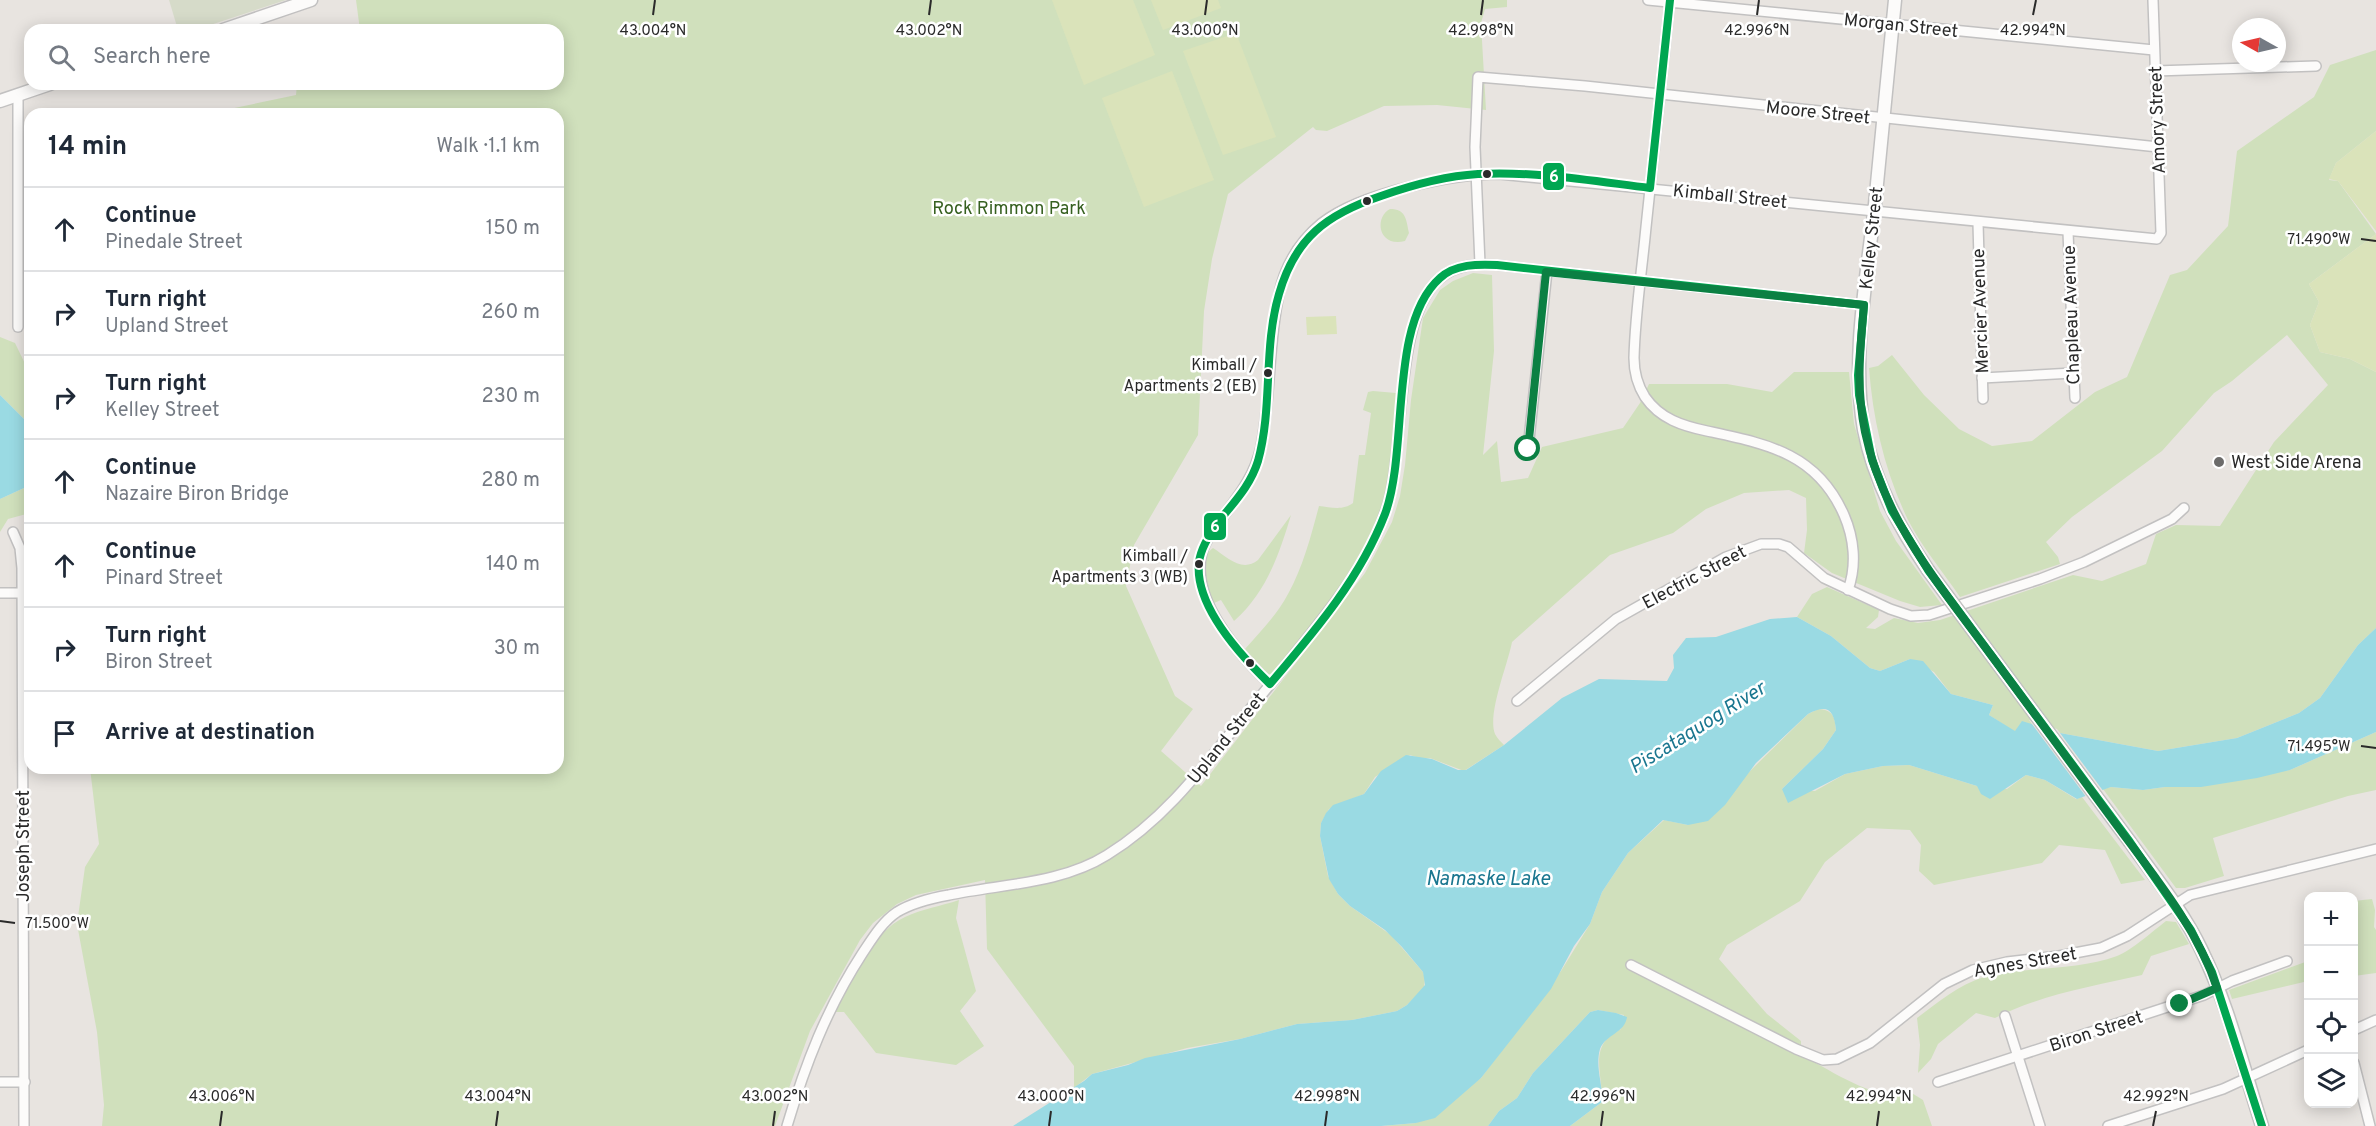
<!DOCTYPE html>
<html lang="en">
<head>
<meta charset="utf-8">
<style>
	:root { --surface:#fff; --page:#f6f6f7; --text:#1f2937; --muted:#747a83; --line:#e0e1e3 }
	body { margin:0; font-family:Overpass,sans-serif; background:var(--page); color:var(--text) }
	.controls { position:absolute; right:18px; bottom:18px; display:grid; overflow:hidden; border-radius:12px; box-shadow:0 3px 15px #0003 }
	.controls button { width:54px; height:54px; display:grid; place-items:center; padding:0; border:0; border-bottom:2px solid var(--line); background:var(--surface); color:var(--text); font:30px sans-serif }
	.compass { position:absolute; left:2232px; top:18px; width:54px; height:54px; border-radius:50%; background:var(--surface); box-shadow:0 3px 15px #0003; rotate:278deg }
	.stop { position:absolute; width:18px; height:18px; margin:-14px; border:4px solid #0b8043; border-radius:50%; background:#fff }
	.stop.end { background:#0b8043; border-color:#fff; box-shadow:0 2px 6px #0008 }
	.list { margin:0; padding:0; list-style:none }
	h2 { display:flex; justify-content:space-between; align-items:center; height:78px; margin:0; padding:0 24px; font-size:26px }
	h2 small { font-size:20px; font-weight:400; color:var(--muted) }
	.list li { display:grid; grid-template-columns:39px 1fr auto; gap:18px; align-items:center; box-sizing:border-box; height:84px; padding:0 24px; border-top:2px solid var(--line) }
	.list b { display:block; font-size:22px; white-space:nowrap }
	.list p { margin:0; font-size:20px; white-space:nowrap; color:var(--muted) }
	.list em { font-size:20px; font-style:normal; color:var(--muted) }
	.icon { flex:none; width:33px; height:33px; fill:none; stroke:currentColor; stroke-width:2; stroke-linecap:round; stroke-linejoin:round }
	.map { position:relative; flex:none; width:2376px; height:1126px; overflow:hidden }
	.search { position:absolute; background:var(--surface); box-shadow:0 3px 15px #0003; left:24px; top:24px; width:540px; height:66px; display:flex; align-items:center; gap:15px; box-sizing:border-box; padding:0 21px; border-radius:18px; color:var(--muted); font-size:22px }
	.panel { position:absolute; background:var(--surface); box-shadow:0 3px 15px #0003; left:24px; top:108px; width:540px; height:666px; border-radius:18px }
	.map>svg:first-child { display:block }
	.green { fill:#d0e0bc }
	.cemetery { fill:#d6dbc9 }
	.pitch { fill:#dae3ba }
	.water { fill:#9adae3 }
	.pier { fill:#e8e4e0 }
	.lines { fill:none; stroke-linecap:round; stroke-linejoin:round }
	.street-casing { stroke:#c2c1c1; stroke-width:12 }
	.secondary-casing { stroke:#c2c1c1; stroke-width:15 }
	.street { stroke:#fcfbfa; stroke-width:9 }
	.secondary { stroke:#fcfbfa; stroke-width:12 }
	.secondary-bridge-casing { stroke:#c2c1c1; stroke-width:15; stroke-linecap:butt }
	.secondary-bridge { stroke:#fcfbfa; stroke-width:12 }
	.bus-1-casing { stroke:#fff; stroke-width:12 }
	.bus-1 { stroke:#00a651; stroke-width:8 }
	.route { stroke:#0b8043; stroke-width:8 }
	.ticks { fill:none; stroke:#2a2a2a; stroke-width:2 }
	.bus-dot { fill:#2a2a2a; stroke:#fff; stroke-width:2 }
	.poi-dot { fill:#6c6b6a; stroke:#fff; stroke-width:2 }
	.labels { text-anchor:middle; stroke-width:5; stroke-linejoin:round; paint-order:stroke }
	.bus-label { font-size:16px; fill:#2a2a2a; stroke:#fff; text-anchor:end }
	.street-label { font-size:18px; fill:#2a2a2a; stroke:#fff }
	.park-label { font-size:18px; fill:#366020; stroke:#fff }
	.poi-label { font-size:18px; fill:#2a2a2a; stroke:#fff; text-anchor:start }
	.water-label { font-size:20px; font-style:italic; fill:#19768f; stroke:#fff }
	.ticks-label { font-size:15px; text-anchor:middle; fill:#2a2a2a; stroke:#fff; stroke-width:5; stroke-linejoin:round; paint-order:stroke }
	.line-badge { stroke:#fff; stroke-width:2 }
	.badge-label { font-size:16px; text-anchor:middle; font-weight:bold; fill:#fff }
</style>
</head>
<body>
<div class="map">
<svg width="2376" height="1126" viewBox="0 0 2376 1126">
	<rect width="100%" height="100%" fill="#e8e4e0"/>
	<g class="green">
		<path d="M356 0H1507V7L1485 9 1481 23 1486 110 1437 105 1384 106 1327 131 1316 130 1313 127 1228 194 1212 259 1204 311 1198 435 1134 545 1126 586 1175 696 1193 709 1161 751 1201 786 1365 573 1392 522 1400 496 1405 465 1411 400 1423 318 1440 290 1453 281 1473 273 1492 275 1494 351 1483 455 1497 441 1501 482 1528 478 1542 447 1623 428 1640 403 1649 384H1727L1772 392 1794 372H1849L1854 424 1880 511 1896 541 1942 605 1920 607 1900 601 1832 573 1804 553 1807 530 1806 498 1789 490 1744 493 1706 509 1673 533 1610 555 1512 642C1508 664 1487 714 1495 734 1497 738 1501 742 1504 745L1464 771 1430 758 1422 759 1410 755 1375 777 1364 794 1329 809 1321 823 1320 836 1328 876 1338 894 1350 906 1391 935 1423 972 1425 978 1424 988 1407 1005 1397 1011 1352 1020 1297 1024 1240 1039 1187 1048 1092 1074 1074 1088V1066L987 949 985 880 916 895 897 904 873 923 860 940 810 1031 775 1126H102L104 1105 97 1032 77 924 85 867 99 844 90 768H558V114H206L296 95 297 84H558V30H360Z"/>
		<path d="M2376 50V131L2336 163 2329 180 2338 181 2376 234 2309 284 2319 302 2310 325 2320 352 2350 359 2376 372V628L2358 645 2320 698 2299 713 2237 738 2158 751 2060 733 2015 732 1989 715 1993 705 1951 694 1934 672 1910 659 1880 671 1870 668 1831 636 1797 617 1812 594 1827 587 1879 610 1878 617 1866 628 1875 629 1894 618 1918 623 1940 620 2073 575 2102 581 2146 564 2156 534 2176 525 2220 526 2274 442 2328 385 2287 335 2232 381 2214 393 2162 451 2072 517 2046 542 2058 557 2060 564 1960 597C1943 572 1922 547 1908 520 1885 472 1873 421 1869 368L1878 366 1892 355 1924 395 1959 429 1992 446 2032 441 2095 392 2127 377 2170 275 2187 270 2228 226 2237 151 2314 97 2330 65Z"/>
		<path d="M1390 209C1406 209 1406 219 1409 233L1405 241C1378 248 1374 217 1390 209Z"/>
		<polygon points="0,337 15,343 30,374 30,425 0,395"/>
		<path d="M1373 391 1396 393 1399 396C1396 434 1395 477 1381 514 1358 575 1314 625 1273 674H1268L1245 649C1260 632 1277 615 1288 594 1303 567 1311 536 1319 506 1330 507 1343 511 1353 503L1359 455H1365L1371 413 1363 410 1368 392Z"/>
		<polygon points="30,480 30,513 8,519 0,532 0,499 24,488"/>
		<path d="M1291 515C1279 555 1266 593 1234 621L1221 600 1214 603C1207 588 1197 559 1213 548 1227 557 1242 573 1258 560Z"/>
		<path d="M1818 709C1833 710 1835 716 1836 730L1823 749 1782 789 1815 791 1845 774 1883 766 1909 765 1977 786 2007 789 2026 775 2045 780 2076 799 2082 797 2145 880 2121 884 2105 850 2059 845 2042 863 1934 885 1919 871 1921 845 1910 830 1867 828 1825 862 1800 901 1727 945 1719 959 1767 1014 1801 1041V1055C1831 1070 1878 1104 1910 1092L1923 1100 1932 1126H1570L1602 1102C1603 1073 1587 1045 1621 1029L1624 1015 1598 1010 1590 1012 1533 1073 1517 1098 1499 1111 1488 1126H1381L1416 1123 1481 1078 1561 971 1590 924 1602 892 1628 853 1664 820 1688 825 1747 774 1808 714Z"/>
		<polygon points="2376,732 2376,790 2348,796 2213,838 2224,876 2185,888 2176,888 2103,789 2111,787 2143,790 2290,770"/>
		<polygon points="2372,899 2375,910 2374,927 2376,930 2376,973 2354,976 2354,901"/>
		<path d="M959 900 956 918 976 991 960 1011 984 1046 956 1065 876 1053 844 1012H834C851 981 872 932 905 917 922 909 941 906 959 900Z"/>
		<path d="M2166 921 2176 922 2189 944 2151 956 2142 975C2093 986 2040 995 1995 1018L1976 1013 1938 1044 1931 1059 1918 1073 1920 1045 1917 1018C1937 1003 1960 984 1984 977 2027 966 2077 971 2117 956 2132 950 2153 931 2166 921Z"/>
		<polygon points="2308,961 2308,981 2232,999 2229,990"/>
	</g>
	<polygon class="cemetery" points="169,0 286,0 195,30 178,30"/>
	<g class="pitch">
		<polygon points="1052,0 1133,0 1155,55 1084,85"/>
		<polygon points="1151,0 1218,0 1221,8 1163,30"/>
		<polygon points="1236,33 1276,137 1223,155 1183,51"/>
		<polygon points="1172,71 1214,180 1144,207 1102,98"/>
		<polygon points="2376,131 2376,231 2338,181 2329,179 2336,163"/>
		<polygon points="2376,234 2376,372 2350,359 2320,352 2310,325 2319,302 2309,284"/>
		<polygon points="1336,316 1337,334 1307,335 1306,317"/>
	</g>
	<g class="water">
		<polygon points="0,395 30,425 30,480 24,488 0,499"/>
		<path d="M1797 617 1831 636 1870 668 1880 671 1910 659 1923 661 1951 694 1993 705 1989 715 2015 731 2022 721 2060 733 2158 751 2237 738 2299 713 2320 698 2358 645 2376 628V732L2290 770 2257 778 2201 787H2165L2143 790 2111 787 2077 799 2045 780 2026 775 1990 799 1981 794 1977 786 1909 765 1883 766 1845 774 1788 803 1782 789 1823 749 1836 730C1834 709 1827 704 1808 714L1756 763 1725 805 1708 821 1688 825 1663 820 1628 853 1602 892 1590 924 1574 946 1551 989 1481 1078 1435 1118 1416 1123 1381 1126H1013L1084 1081 1092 1074 1128 1065 1145 1058 1240 1039 1297 1024 1352 1020 1397 1011 1407 1005 1425 985 1423 972 1402 947 1385 930 1350 906 1338 894 1329 879 1320 836 1321 823 1326 813 1333 805 1364 794 1381 771 1406 755 1432 759 1458 770H1466L1504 745 1562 698 1599 679 1667 681 1674 668 1673 655 1686 638 1716 637 1770 619Z"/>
		<path d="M1598 1010 1616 1013 1627 1017C1625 1033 1606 1034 1600 1049 1595 1067 1603 1084 1602 1102L1570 1126H1488L1499 1111 1517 1098 1533 1073 1590 1012Z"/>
	</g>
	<polygon class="pier" points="2029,720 2057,729 2104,792 2087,798"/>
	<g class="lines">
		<g class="street-casing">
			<g id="street">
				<polyline points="1648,0 2154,50"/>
				<path d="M1670 0C1662 76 1654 151 1646 227 1642 270 1635 314 1634 358 1634 371 1638 386 1645 397 1660 419 1683 426 1707 431 1767 444 1817 453 1844 515 1854 538 1857 565 1848 590"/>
				<polyline points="2155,71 2316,66"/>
				<polyline points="1978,223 1983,399"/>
				<polyline points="2068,232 2075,398"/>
				<polyline points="1480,264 1475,147 1478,77 1585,86 2158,147"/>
				<polyline points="18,327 18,94"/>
				<polyline points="1982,378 2073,373"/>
				<polyline points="1528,449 1547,271"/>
				<polyline points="13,532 20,548 22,568 24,1126"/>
				<polyline points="0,593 22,593"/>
				<path d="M1270 684C1235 651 1178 586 1209 537 1229 505 1252 486 1261 447 1271 397 1268 345 1279 294 1285 265 1299 242 1322 223 1360 193 1452 174 1499 174L2157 239 2161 233 2153 0"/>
				<polyline points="1517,701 1616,619 1726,557 1761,544 1779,544 1788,547 1824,578 1890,609 1911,616 1929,615 2040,579 2084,562 2172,519 2184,508"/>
				<polyline points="1631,965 1796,1049 1823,1060 1837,1059 1870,1043 1944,984 1973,970 2007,962 2059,956 2101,948 2127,936 2190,895 2376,849"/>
				<polyline points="2005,1016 2040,1126"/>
				<polyline points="2354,1030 2376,1020"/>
				<polyline points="2354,1063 2370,1126"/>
				<polyline points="0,1082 25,1082"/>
				<polyline points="1938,1082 2204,995 2232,981 2287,961"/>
				<path d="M787 1126C805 1065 827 1008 862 954 872 939 882 922 897 912 912 903 932 898 949 895 1001 884 1061 884 1107 855 1159 823 1195 778 1232 731 1254 704 1276 678 1297 651 1332 607 1370 561 1387 507 1406 447 1393 320 1439 279 1455 264 1477 264 1497 265L1864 305"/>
				<polyline points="2108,1126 2223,1089 2308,1050"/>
			</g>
		</g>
		<g class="secondary-casing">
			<g id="secondary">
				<path d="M1895 0C1888 68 1882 136 1875 204 1867 278 1851 356 1864 430 1874 481 1899 527 1928 570"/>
				<polyline points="223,30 311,0"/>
				<polyline points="0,101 50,84"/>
				<path d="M2130 842C2154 876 2183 911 2201 949 2228 1004 2243 1067 2262 1126"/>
			</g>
		</g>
		<use href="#street" class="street"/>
		<use href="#secondary" class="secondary"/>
		<g class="secondary-bridge-casing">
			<polyline id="secondary-bridge" points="1928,570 2130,842"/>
		</g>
		<use href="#secondary-bridge" class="secondary-bridge"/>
		<g class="bus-1-casing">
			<path id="bus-1" d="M1670 0 1650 188C1593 181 1536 171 1478 174 1445 176 1412 185 1381 196 1327 214 1295 238 1279 294 1263 348 1273 407 1258 461 1250 487 1232 504 1216 525 1209 536 1201 548 1199 562 1194 606 1241 656 1270 684 1314 632 1360 579 1385 514 1409 450 1388 324 1440 278 1455 264 1478 264 1497 265L1864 305 1858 375 1859 395 1872 460 1892 511 1928 570 2130 842 2191 930 2212 972 2262 1126"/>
		</g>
		<use href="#bus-1" class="bus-1"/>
	</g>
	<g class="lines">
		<path class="route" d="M1528 449 1546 272 1864 305C1860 348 1856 389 1865 432 1883 519 1940 586 1991 655 2035 715 2079 774 2123 834 2159 882 2198 931 2217 988L2180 1004"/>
	</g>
	<path class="ticks" d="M653 15 655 0M929 15 931 0M1205 15 1207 0M1481 15 1483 0M1757 15 1759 0M2033 15 2036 0M2361 239 2376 241M2361 746 2376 748M0 921 15 923M220 1126 222 1111M496 1126 498 1111M773 1126 775 1111M1049 1126 1051 1111M1325 1126 1327 1111M1601 1126 1603 1111M1877 1126 1879 1111M2153 1126 2156 1111"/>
	<g class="bus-dot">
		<circle cx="1487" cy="174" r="5"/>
		<circle cx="1367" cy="201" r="5"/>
		<circle cx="1268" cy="373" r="5"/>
		<circle cx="1199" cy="564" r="5"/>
		<circle cx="1250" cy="663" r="5"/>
	</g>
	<circle class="poi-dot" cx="2219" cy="462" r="6"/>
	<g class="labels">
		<g class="bus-label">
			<text x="1257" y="370">Kimball /<tspan x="1257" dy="21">Apartments 2 (EB)</tspan></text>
			<text x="1188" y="561">Kimball /<tspan x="1188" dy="21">Apartments 3 (WB)</tspan></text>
		</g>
		<g class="street-label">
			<text transform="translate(1901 25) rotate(6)" y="6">Morgan Street</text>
			<text transform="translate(1818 112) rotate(6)" y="6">Moore Street</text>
			<text transform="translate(2157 120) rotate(-92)" y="6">Amory Street</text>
			<text transform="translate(1730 196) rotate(6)" y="6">Kimball Street</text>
			<text transform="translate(1871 238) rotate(-84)" y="6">Kelley Street</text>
			<text transform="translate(1980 311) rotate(-92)" y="6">Mercier Avenue</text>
			<text transform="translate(2071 315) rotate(-92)" y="6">Chapleau Avenue</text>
			<text transform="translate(1694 577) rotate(-28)" y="6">Electric Street</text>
			<text transform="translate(1226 738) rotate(-51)" y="6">Upland Street</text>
			<text transform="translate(23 846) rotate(-90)" y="6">Joseph Street</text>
			<text transform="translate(2025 962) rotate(-10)" y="6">Agnes Street</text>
			<text transform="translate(2096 1031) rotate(-18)" y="6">Biron Street</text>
		</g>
		<g class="park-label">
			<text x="1009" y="214">Rock Rimmon Park</text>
		</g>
		<g class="poi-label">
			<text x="2231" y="468">West Side Arena</text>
		</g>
		<g class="water-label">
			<text transform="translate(1697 727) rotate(-32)" y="7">Piscataquog River</text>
			<text x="1488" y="885">Namaske Lake</text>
		</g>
	</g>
	<g class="ticks-label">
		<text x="653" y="35">43.004°N</text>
		<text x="929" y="35">43.002°N</text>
		<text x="1205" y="35">43.000°N</text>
		<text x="1481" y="35">42.998°N</text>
		<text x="1757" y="35">42.996°N</text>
		<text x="2033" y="35">42.994°N</text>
		<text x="2319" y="244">71.490°W</text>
		<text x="2319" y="751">71.495°W</text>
		<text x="57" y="928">71.500°W</text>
		<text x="222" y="1101">43.006°N</text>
		<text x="498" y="1101">43.004°N</text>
		<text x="775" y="1101">43.002°N</text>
		<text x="1051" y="1101">43.000°N</text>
		<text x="1327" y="1101">42.998°N</text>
		<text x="1603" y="1101">42.996°N</text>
		<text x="1879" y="1101">42.994°N</text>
		<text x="2156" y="1101">42.992°N</text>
	</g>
	<g class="line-badge">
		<rect x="1542" y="162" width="23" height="29" rx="6" fill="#00a651"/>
		<rect x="1203" y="512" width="24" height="29" rx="6" fill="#00a651"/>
	</g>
	<g class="badge-label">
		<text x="1554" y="182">6</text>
		<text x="1215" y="532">6</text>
	</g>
</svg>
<div class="controls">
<button>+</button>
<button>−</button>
<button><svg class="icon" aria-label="locate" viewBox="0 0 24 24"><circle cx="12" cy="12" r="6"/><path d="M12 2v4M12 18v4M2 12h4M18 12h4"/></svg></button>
<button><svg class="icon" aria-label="layers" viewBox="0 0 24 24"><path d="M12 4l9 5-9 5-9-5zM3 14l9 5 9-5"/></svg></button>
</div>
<svg class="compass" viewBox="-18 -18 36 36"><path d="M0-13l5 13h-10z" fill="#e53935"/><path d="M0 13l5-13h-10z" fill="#747a83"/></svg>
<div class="stop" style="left:1528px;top:449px"></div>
<div class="stop end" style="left:2180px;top:1004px"></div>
<div class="search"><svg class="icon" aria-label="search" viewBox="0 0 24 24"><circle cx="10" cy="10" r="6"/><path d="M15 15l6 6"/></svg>Search here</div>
<section class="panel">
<h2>14 min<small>Walk · 1.1 km</small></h2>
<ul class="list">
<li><svg class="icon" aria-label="ahead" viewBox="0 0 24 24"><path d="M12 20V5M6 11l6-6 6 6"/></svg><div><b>Continue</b><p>Pinedale Street</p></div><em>150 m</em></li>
<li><svg class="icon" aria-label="right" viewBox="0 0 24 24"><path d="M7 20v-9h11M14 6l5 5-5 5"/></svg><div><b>Turn right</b><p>Upland Street</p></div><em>260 m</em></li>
<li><svg class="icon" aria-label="right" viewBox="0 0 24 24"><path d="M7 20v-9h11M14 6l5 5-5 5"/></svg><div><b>Turn right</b><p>Kelley Street</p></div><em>230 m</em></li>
<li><svg class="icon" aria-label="ahead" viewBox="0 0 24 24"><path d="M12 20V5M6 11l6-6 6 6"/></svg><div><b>Continue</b><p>Nazaire Biron Bridge</p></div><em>280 m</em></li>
<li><svg class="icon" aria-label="ahead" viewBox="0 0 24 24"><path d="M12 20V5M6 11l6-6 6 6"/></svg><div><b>Continue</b><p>Pinard Street</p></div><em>140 m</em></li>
<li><svg class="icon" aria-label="right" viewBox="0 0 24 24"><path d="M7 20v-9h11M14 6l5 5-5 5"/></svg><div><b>Turn right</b><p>Biron Street</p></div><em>30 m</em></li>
<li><svg class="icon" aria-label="arrive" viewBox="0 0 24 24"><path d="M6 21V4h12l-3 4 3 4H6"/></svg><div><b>Arrive at destination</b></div></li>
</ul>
</section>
</div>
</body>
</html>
